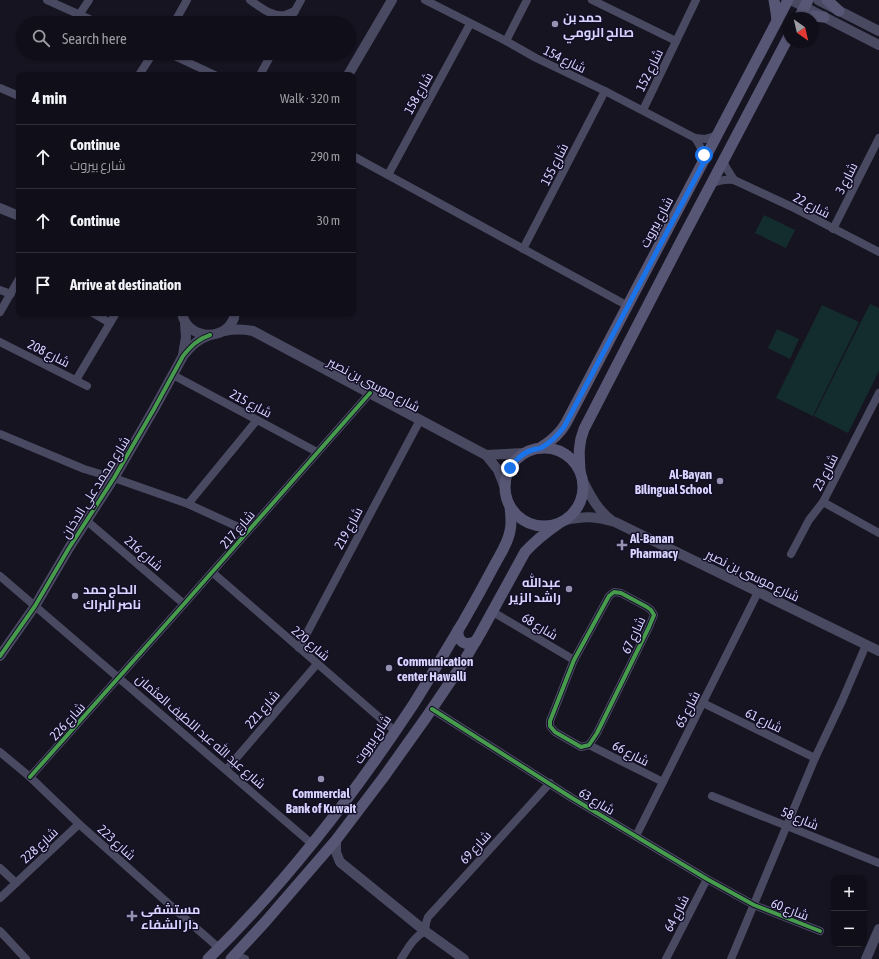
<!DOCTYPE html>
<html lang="en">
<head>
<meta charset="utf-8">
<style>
	:root { --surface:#100f19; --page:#191822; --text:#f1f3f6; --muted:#9c9ca2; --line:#302f38 }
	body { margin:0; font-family:"Asap Condensed",Cairo,sans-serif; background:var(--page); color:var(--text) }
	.controls { position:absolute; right:12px; bottom:12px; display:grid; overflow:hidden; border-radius:8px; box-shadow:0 1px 3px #0004 }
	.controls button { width:36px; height:36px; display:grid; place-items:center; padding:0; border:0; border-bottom:1px solid var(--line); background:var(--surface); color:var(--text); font:20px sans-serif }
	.compass { position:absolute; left:783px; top:12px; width:36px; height:36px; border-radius:50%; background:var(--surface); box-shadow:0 1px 3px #0004; rotate:146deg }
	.stop { position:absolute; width:12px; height:12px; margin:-9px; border:3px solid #1a73e8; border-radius:50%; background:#fff }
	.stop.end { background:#1a73e8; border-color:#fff; box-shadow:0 1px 4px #0008 }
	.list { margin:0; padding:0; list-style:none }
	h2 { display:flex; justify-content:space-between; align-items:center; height:52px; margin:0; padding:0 16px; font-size:17px }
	h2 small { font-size:13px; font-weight:400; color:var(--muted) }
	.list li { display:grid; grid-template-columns:26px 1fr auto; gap:12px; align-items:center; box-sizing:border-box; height:64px; padding:0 16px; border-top:1px solid var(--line) }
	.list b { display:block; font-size:15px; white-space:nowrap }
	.list p { margin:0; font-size:13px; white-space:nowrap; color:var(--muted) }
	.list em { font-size:13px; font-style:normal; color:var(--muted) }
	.icon { flex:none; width:22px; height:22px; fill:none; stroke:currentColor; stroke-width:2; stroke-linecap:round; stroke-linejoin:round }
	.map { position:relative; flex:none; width:879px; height:959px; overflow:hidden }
	.search { position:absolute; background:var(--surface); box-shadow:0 1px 3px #0004; left:16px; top:16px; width:340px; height:44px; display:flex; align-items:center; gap:10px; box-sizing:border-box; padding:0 14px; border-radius:22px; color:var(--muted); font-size:15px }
	.panel { position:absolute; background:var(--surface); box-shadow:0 1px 3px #0004; left:16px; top:72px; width:340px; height:244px; border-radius:8px }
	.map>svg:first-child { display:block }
	.green { fill:#132c2d }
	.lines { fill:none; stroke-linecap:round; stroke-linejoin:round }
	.minor { stroke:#4a4962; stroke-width:8 }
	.tertiary { stroke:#4a4962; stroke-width:10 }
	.secondary { stroke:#575674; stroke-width:11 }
	.cycleway-casing { stroke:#130f26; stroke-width:6 }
	.cycleway { stroke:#469c4c; stroke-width:4 }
	.route { stroke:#1a73e8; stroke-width:5 }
	.poi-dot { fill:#9591b1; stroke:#130f26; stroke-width:1.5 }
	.labels { text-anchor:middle; stroke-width:3; stroke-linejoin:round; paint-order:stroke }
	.poi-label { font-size:13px; font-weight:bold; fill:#d9d4ff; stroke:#130f26; text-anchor:start }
	.street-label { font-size:13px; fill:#d9d4ff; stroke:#130f26 }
</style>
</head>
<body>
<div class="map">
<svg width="879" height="959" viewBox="0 0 879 959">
	<rect width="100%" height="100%" fill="#161421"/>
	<g class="green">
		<polygon points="764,215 795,230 786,248 755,233"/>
		<polygon points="870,304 879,308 879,371 848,433 814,416"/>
		<polygon points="822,305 859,322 813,416 776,398"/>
		<polygon points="777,329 799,339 790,359 768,348"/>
	</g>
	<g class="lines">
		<g class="minor">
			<polyline points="47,0 98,23"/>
			<path d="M250 0C260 7 272 17 285 15 288 14 292 12 295 11"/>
			<polyline points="425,0 506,41 536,58 605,91 695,138 705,139 718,135"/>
			<polyline points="592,0 676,41"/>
			<polyline points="79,15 89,0"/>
			<polyline points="174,23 187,0"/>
			<polyline points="288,23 301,0"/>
			<polyline points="506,41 527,0"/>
			<polyline points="168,53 215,75"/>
			<polyline points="139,75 153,53"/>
			<polyline points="260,75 272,53"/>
			<polyline points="0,88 19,96"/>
			<polyline points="643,110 696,0"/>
			<path d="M695 138C700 145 703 152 705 160"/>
			<polyline points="353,156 628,306"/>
			<polyline points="723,161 727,169 734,180"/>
			<polyline points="388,175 470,24"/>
			<path d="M711 184C719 180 725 179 734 180L792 207 879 252"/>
			<polyline points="833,229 879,138"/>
			<polyline points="523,249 605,91"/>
			<polyline points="0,290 11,294"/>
			<polyline points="0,312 19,279"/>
			<polyline points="93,313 110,323"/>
			<polyline points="0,342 87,386"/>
			<polyline points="173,375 317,452"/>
			<polyline points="76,380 116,313"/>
			<polyline points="0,434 84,469 114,478 188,504 247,531"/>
			<polyline points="823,502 879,533"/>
			<polyline points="188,504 257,420"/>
			<polyline points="87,521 184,604"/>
			<polyline points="791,554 809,520 823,502 879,393"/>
			<polyline points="212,572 395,731"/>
			<polyline points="0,576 312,844"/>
			<polygon points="614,592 621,593 647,607 651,610 654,615 649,627 597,733 589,745 581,747 555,732 550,726 550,721 574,660 609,596"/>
			<polyline points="493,612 574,660"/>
			<polyline points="299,648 420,420"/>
			<polyline points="703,703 815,758"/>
			<polyline points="432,709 572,798 707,879 754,905 820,931"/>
			<polyline points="589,745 663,782"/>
			<polyline points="0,752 30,777 79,824 188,921 219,948"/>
			<polyline points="226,770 317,664"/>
			<polyline points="30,777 184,604 370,393"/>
			<polyline points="712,796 879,863"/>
			<polyline points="636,836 758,592"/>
			<polyline points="0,868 16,883"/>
			<polyline points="0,898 79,824"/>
			<polyline points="0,931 26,959"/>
			<polyline points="234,956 238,956 245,959"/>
			<path d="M401 959C408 948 414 937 425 931L426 923 428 917 550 783"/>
			<polyline points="666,959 707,879"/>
			<polyline points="731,959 815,758 842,701 866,645"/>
		</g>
		<g class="tertiary">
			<polyline points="791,0 879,45"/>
			<polyline points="818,0 879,31"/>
			<polyline points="348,75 392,0"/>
			<polyline points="0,208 19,216"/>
			<path d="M182 313C187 342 231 342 235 313"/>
			<path d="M224 331C234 329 243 329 253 331L486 455 498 470 505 488"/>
			<polyline points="183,355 186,337 185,323"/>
			<polyline points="486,455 525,453"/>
			<path d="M584 483C591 497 598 510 611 520"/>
			<path d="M565 520C586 516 594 516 615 522L879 651"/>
			<path d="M0 656 35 606 69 548 114 478 154 409 183 356C191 346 198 339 210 335"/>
			<polyline points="336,840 336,852 340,862 425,931 464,959"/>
			<polyline points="866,959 879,929"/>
		</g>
		<g class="secondary">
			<polyline points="774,0 776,12 777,21"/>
			<polyline points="827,0 839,11"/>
			<polyline points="799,18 808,0"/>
			<polyline points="807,18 813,16 824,17"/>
			<circle cx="544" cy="487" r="39"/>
			<path d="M540 448C550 442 560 434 566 423L788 0"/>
			<path d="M580 470C579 455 578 444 584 429L680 243 789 36"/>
			<path d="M458 630C457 642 466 647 476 641"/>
			<path d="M208 959C286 883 353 796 413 705 430 678 446 650 463 622 474 603 485 583 495 564 501 553 508 543 510 531 512 523 511 515 510 507"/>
			<path d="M231 959 266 921 336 840 383 778 425 719 461 666 480 634 525 552C535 541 545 533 558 524"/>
		</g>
		<g class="cycleway-casing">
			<g id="cycleway">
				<polygon points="614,592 621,593 647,607 651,610 654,615 649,627 597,733 589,745 581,747 555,732 550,726 550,721 574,660 609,596"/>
				<path d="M0 656 35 606 69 548 114 478 154 409 183 356C191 346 198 339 210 335"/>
				<polyline points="432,709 572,798 707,879 754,905 820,931"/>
				<polyline points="30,777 184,604 370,393"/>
			</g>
		</g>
		<use href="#cycleway" class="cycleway"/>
	</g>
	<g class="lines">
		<path class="route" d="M510 468C516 460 522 453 532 450 535 449 538 449 541 448 550 443 558 435 564 427L705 160 704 155"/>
	</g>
	<g class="poi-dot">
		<circle cx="555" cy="24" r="4"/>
		<circle cx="720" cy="481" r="4"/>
		<path d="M620 539h4v4h4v4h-4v4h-4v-4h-4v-4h4z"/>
		<circle cx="569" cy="589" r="4"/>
		<circle cx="75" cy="596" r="4"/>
		<circle cx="389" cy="668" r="4"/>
		<circle cx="321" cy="779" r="4"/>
		<path d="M130 910h4v4h4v4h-4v4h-4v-4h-4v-4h4z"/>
	</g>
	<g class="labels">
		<g class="poi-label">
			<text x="563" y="22">حمد بن<tspan x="563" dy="15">صالح الرومي</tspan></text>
			<text x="712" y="479" text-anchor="end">Al-Bayan<tspan x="712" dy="15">Bilingual School</tspan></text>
			<text x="630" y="543">Al-Banan<tspan x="630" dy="15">Pharmacy</tspan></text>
			<text x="561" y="587" text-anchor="end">عبدالله<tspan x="561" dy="15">راشد الزير</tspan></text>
			<text x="83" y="594">الحاج حمد<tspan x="83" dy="15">ناصر البراك</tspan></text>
			<text x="397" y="666">Communication<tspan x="397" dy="15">center Hawalli</tspan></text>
			<text x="321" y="798" text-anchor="middle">Commercial<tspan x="321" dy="15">Bank of Kuwait</tspan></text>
			<text x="141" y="914">مستشفى<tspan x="141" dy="15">دار الشفاء</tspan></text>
		</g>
		<g class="street-label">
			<text transform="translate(565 59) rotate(26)" y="5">شارع 154</text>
			<text transform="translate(649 70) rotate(-64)" y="5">شارع 152</text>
			<text transform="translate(418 93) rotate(-61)" y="5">شارع 158</text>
			<text transform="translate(554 164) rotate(-63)" y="5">شارع 155</text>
			<text transform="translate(846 178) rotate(-63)" y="5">شارع 3</text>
			<text transform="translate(812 205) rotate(27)" y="5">شارع 22</text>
			<text transform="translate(656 222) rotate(-62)" y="5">شارع بيروت</text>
			<text transform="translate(49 353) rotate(27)" y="5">شارع 208</text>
			<text transform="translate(374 384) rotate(28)" y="5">شارع موسى بن نصير</text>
			<text transform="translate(251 403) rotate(28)" y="5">شارع 215</text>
			<text transform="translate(825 472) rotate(-63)" y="5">شارع 23</text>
			<text transform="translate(95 487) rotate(-58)" y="5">شارع محمد علي الدخان</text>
			<text transform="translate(348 528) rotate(-62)" y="5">شارع 219</text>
			<text transform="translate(237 529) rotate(-49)" y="5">شارع 217</text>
			<text transform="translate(144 553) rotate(41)" y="5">شارع 216</text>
			<text transform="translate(753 575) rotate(26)" y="5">شارع موسى بن نصير</text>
			<text transform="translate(540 626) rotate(31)" y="5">شارع 68</text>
			<text transform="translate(633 635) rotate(-65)" y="5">شارع 67</text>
			<text transform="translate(311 643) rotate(41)" y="5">شارع 220</text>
			<text transform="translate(262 709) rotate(-49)" y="5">شارع 221</text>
			<text transform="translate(687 709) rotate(-63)" y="5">شارع 65</text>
			<text transform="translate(764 720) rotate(26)" y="5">شارع 61</text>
			<text transform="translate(67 721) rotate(-48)" y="5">شارع 226</text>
			<text transform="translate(201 731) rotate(41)" y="5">شارع عبد الله عبد اللطيف العثمان</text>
			<text transform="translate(372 739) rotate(-56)" y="5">شارع بيروت</text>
			<text transform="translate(631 753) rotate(27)" y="5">شارع 66</text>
			<text transform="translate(597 801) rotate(31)" y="5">شارع 63</text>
			<text transform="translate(800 818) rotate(22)" y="5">شارع 58</text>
			<text transform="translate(117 842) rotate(42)" y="5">شارع 223</text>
			<text transform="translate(39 845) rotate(-43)" y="5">شارع 228</text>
			<text transform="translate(475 847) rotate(-48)" y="5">شارع 69</text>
			<text transform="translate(790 909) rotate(21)" y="5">شارع 60</text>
			<text transform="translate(676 913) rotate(-63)" y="5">شارع 64</text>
		</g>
	</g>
</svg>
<div class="controls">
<button>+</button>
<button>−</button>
</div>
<svg class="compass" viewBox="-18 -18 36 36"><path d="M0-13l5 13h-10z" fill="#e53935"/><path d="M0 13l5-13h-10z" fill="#9c9ca2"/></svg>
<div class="stop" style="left:704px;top:155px"></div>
<div class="stop end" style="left:510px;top:468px"></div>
<div class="search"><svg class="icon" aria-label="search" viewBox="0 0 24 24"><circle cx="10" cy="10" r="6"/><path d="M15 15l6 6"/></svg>Search here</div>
<section class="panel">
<h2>4 min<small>Walk · 320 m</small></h2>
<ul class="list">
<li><svg class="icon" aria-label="ahead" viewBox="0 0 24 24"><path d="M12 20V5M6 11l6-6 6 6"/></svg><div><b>Continue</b><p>شارع بيروت</p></div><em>290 m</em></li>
<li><svg class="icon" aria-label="ahead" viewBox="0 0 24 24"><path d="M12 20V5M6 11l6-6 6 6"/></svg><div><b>Continue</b></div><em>30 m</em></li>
<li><svg class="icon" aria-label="arrive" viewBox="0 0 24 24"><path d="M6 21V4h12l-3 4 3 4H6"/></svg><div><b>Arrive at destination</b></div></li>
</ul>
</section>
</div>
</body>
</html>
